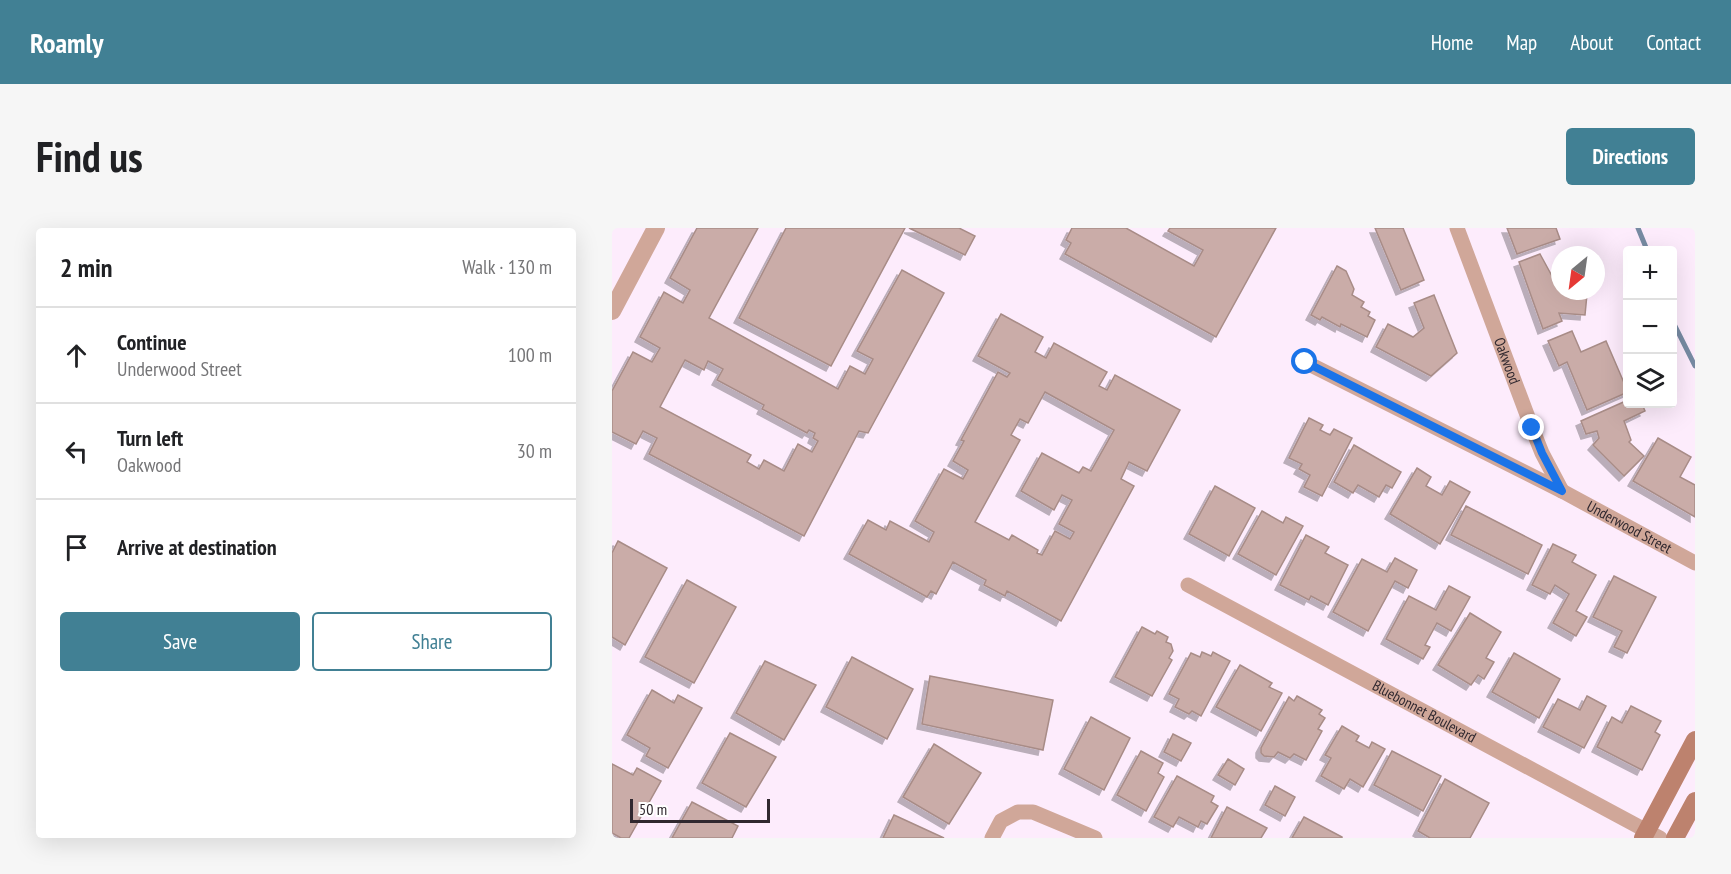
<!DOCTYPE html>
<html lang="en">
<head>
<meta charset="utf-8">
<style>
	:root { --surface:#fff; --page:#f6f6f6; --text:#202124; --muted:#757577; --line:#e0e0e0; --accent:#418094 }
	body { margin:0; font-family:"PT Sans Narrow",sans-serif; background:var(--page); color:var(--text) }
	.controls { position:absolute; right:18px; top:18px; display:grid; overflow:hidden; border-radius:6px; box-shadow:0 6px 24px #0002 }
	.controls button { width:54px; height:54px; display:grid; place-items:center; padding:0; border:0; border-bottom:2px solid var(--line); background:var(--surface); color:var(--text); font:30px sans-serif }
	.compass { position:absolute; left:939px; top:18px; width:54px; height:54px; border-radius:50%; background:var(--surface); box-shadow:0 6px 24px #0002; rotate:209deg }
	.scale { position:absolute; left:18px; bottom:15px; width:140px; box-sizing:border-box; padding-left:6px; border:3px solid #30282f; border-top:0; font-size:16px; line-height:21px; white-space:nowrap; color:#30282f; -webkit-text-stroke:4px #fff; paint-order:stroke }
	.stop { position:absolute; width:18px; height:18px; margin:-14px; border:4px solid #1a73e8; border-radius:50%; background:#fff }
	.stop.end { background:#1a73e8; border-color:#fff; box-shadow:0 2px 6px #0008 }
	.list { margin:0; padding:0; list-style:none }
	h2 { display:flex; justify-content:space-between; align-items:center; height:78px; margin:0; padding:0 24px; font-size:26px }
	h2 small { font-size:20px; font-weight:400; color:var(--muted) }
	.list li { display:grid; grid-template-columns:39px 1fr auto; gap:18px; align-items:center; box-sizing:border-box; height:96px; padding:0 24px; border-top:2px solid var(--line) }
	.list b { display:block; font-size:22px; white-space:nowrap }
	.list p { margin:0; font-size:20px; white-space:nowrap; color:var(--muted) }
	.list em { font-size:20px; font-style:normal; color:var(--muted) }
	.actions { display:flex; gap:12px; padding:18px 24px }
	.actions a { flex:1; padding:14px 0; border:2px solid var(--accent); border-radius:6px; text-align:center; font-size:21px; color:var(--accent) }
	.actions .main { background:var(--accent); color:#fff }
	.icon { flex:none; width:33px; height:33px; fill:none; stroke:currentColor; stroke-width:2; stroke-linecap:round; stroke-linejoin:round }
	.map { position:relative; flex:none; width:1083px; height:610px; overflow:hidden; border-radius:6px }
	header { display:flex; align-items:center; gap:36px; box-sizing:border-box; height:84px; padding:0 30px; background:var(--accent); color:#fff }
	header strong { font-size:28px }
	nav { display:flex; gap:33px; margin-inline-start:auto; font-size:21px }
	.intro { display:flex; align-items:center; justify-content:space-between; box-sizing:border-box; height:144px; padding:0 36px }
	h1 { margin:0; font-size:42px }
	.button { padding:15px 27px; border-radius:6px; background:var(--accent); color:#fff; font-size:21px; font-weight:700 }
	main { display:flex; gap:36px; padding:0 36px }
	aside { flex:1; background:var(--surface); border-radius:6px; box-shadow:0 6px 24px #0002 }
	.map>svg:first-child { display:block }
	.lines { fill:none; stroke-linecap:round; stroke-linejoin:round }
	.stream { stroke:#778ba3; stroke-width:5 }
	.building { fill:#caaca8; stroke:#a88c87; stroke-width:1.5; fill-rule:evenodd; filter:url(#shadow) }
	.minor { stroke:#d0a799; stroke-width:15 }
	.tertiary { stroke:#d0a799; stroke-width:18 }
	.secondary { stroke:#bd826e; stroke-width:18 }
	.route { stroke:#1a73e8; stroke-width:8 }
	.labels { text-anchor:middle; stroke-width:4.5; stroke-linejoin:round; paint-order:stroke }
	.street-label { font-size:15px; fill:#30282f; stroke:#fff }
</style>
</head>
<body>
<header>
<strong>Roamly</strong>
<nav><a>Home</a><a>Map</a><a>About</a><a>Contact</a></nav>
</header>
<div class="intro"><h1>Find us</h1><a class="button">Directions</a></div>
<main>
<aside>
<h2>2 min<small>Walk · 130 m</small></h2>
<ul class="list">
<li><svg class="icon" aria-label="ahead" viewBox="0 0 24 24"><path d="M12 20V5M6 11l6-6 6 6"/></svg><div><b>Continue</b><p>Underwood Street</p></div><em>100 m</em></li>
<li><svg class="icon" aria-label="left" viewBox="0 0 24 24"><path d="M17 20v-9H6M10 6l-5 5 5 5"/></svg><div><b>Turn left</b><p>Oakwood</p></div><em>30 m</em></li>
<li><svg class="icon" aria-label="arrive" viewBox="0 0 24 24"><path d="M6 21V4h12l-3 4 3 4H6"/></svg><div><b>Arrive at destination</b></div></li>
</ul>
<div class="actions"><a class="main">Save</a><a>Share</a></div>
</aside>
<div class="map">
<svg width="1083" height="610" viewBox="0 0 1083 610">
	<defs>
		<filter id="shadow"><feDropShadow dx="-5" dy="5" stdDeviation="0" flood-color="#0004"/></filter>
	</defs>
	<rect width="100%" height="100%" fill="#fdecfc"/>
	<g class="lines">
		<g class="stream">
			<polyline points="1026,0 1035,22"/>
			<polyline points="1060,92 1083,138"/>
		</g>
	</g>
	<g class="building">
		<path d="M85 0H146L97 90 226 161 238 138 253 146 261 131 245 123 290 42 332 65 256 205 247 203 192 308 37 226 45 210 31 203 24 216 0 204V163L21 124 40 134 48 120 28 109 52 64 71 75 78 62 58 50ZM73 132 92 142 96 133 111 141 105 152 152 177 150 181 195 205 197 202 203 205 201 210 206 213 200 224 186 216 172 243 152 232 147 241 135 234 139 227 48 179Z"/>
		<polygon points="174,0 293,0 219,138 127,90"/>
		<polygon points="297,0 347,0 363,8 353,27"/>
		<polygon points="460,0 514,0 582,38 591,22 556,3 558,0 664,0 604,109 453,26 459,15 454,12"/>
		<polygon points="763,0 791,0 812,52 789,62"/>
		<polygon points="895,0 944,0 948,11 905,26"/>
		<polygon points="928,26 946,59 948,60 948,63 962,63 975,66 973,87 947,85 950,93 931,101 907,34"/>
		<polygon points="725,38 734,43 742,61 740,67 752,74 749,79 758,84 756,88 763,92 755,109 729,96 728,99 710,89 708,92 699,87"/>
		<polygon points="822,67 845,125 819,148 764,119 776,96 801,109 812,100 802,75"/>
		<path d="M389 86 431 109 423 124 434 130 442 115 495 144 487 158 495 162 503 147 568 182 535 243 517 234 509 251 522 258 449 393 395 363 393 368 372 357 374 352 341 334 324 366 319 363 315 369 237 326 256 292 274 302 278 293 317 314 322 304 303 293 332 241 351 251 356 242 341 233 352 213 349 212 386 144 395 149 398 145 366 128ZM433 164 502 202 479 243 471 239 467 245 430 225 409 263 442 282 450 267 460 272 447 296 462 304 458 311 443 303 430 327 425 325 426 322 400 307 397 312 363 294 408 212 399 207 408 191 416 195Z"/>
		<polygon points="960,103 969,124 994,113 1016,164 975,182 955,134 947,138 936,113"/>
		<polygon points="1016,172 1016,176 1030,176 1033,183 1012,193 1019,212 1017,214 1032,228 1012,248 981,217 987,210 985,203 974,206 969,193"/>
		<polygon points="697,190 711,197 708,202 718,207 722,201 740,210 710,268 692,259 698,247 687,241 690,236 677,230"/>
		<polygon points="1046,210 1079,229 1068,249 1083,257 1083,289 1021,253"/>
		<polygon points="742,217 789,244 780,260 774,257 767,269 746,257 741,265 722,254"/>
		<polygon points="805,240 819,249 814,258 830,267 838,253 858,264 828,316 778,286"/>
		<polygon points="603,258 643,280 617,328 577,306"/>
		<polygon points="854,278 930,317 916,346 839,307"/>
		<polygon points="650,283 671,295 674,289 691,298 664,347 626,326"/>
		<polygon points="694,307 717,319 713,325 736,337 716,377 699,368 697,372 668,357"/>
		<polygon points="6,313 55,340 13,417 0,409 0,325"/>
		<polygon points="941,316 964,327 960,334 984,347 964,383 975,389 964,408 941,395 957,366 943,357 938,366 920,357"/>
		<polygon points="783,330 805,342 796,360 783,353 756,403 721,384 750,331 775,344"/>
		<polygon points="1002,348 1044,369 1015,425 1002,419 1010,403 981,389"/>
		<polygon points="75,352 124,379 82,455 33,429"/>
		<polygon points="837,358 858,369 839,403 825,395 813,417 818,419 811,431 774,411 797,368 824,382"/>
		<polygon points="858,385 889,404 874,430 882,434 872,451 866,447 859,457 826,437"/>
		<polygon points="530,399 543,406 545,403 556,409 554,414 559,416 561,423 557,430 560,432 540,468 503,449"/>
		<polygon points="590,424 599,428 601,424 618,433 589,488 580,483 577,486 563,479 567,471 557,466 579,425 588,429"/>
		<polygon points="902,425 948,451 927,490 880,464"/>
		<polygon points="240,429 301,461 275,511 214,479"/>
		<polygon points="153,433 204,457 172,512 124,485"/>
		<polygon points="628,437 660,455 657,459 670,465 649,503 604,479"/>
		<polygon points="318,448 441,472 431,522 310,496"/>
		<polygon points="40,462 62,475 66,467 90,480 56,540 34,528 38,520 15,507"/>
		<polygon points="685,468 710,482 707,486 713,490 706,501 710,503 694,532 682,526 678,530 666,524 662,529 652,528 649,525 649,520 677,469 682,473"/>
		<polygon points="975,468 994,478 972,520 931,499 946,471 968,482"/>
		<polygon points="1019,478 1049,493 1043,504 1048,507 1030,542 985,519 1000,489 1010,495"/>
		<polygon points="479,489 518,510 492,562 452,541"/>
		<polygon points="730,498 747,508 744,513 757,520 760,514 773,521 751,559 738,551 732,561 709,548 719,530 713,527"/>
		<polygon points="118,505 164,529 134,579 90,555"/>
		<polygon points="561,506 579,515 569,533 552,524"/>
		<polygon points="322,516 369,545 337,596 291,569"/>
		<polygon points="529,523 551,535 546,545 552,549 534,583 505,567"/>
		<polygon points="780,523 829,548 811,583 762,557"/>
		<polygon points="616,531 632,541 623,557 606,547"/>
		<polygon points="0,536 21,547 25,540 49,553 17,610 9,610 0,605"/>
		<polygon points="565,548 602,568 599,574 606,578 595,596 589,593 586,599 567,589 561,599 542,589"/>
		<polygon points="833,551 877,575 858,610 818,610 806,603"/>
		<polygon points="663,558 683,569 673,588 653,577"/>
		<polygon points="80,574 126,598 120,610 60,610"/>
		<polygon points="615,579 655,600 649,610 599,610"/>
		<polygon points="282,587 332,610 271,610"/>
		<polygon points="692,589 730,609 730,610 680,610"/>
	</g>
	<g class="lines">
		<g class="minor">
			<path id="s1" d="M845 0 920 200 930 225 950 263"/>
			<path id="s2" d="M693 134 950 263 1083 335"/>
			<path id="s3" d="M576 357 1048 610"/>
			<polyline points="380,610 389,593 406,584 421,584 483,610"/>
		</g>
		<polyline class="tertiary" points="0,83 44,0"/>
		<g class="secondary">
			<polyline points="1031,610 1083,512"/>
			<polyline points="1063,610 1083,573"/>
		</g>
	</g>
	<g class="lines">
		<polyline class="route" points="693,134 950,263 930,225 920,200"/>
	</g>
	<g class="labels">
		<g class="street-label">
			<text dy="5" stroke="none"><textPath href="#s1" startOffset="142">Oakwood</textPath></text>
			<text dy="5" stroke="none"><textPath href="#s2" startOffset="364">Underwood Street</textPath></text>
			<text dy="5" stroke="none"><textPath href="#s3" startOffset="268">Bluebonnet Boulevard</textPath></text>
		</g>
	</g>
</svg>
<div class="controls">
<button>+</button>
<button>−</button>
<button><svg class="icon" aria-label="layers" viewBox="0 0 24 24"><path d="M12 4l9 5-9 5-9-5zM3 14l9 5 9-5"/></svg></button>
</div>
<svg class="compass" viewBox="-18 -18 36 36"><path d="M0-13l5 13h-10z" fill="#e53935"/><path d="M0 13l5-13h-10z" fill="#757577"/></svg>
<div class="scale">50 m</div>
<div class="stop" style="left:693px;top:134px"></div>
<div class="stop end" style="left:920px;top:200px"></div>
</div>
</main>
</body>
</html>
